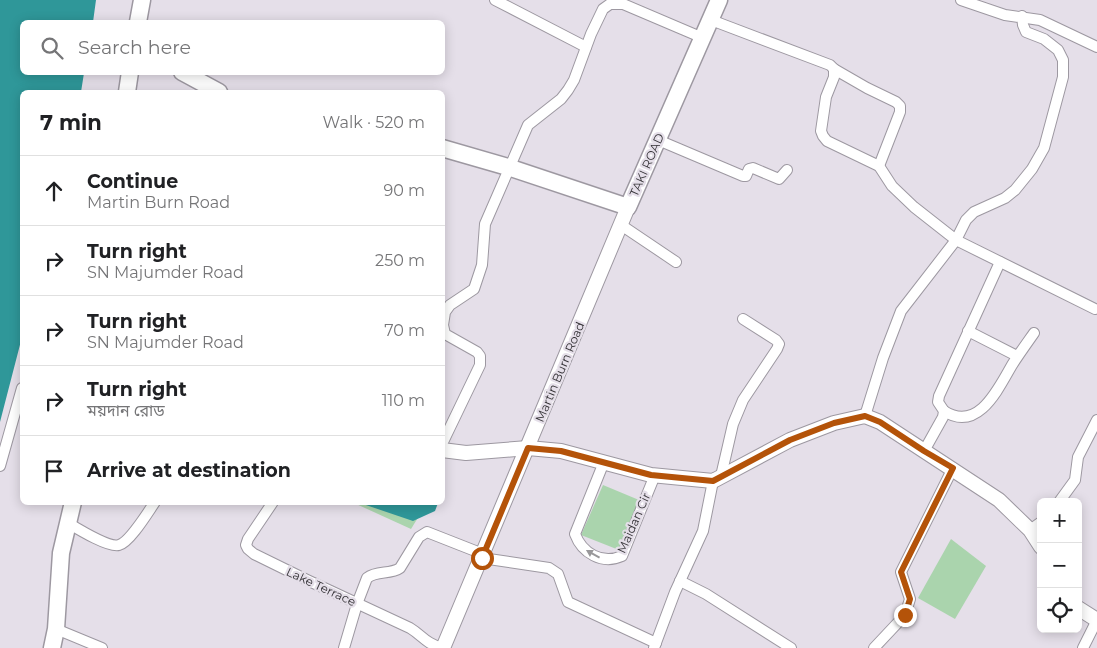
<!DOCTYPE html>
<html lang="en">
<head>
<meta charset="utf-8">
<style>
	:root { --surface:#fff; --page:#f6f6f6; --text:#202124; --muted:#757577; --line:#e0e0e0 }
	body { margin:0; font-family:Montserrat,"Noto Sans Bengali",sans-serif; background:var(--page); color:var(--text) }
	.controls { position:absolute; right:15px; bottom:15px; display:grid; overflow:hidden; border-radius:8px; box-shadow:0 2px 12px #0003 }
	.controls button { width:45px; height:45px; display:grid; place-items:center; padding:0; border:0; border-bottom:1px solid var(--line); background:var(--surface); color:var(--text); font:25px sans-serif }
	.stop { position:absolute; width:15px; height:15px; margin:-11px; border:4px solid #b45309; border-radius:50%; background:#fff }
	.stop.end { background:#b45309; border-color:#fff; box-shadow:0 1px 5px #0008 }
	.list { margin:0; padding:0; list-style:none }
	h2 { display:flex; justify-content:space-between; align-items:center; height:65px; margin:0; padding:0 20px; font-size:21px }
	h2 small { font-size:16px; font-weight:400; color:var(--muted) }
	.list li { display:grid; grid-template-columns:32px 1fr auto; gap:15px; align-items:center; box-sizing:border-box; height:70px; padding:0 20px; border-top:1px solid var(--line) }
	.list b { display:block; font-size:19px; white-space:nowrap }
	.list p { margin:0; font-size:16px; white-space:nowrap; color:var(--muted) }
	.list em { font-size:16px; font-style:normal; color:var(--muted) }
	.icon { flex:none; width:28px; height:28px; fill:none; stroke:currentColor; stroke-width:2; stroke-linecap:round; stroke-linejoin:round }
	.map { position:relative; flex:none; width:1097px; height:648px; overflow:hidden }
	.search { position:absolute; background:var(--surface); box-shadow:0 2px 12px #0003; left:20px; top:20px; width:425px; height:55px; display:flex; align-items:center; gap:12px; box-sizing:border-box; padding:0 18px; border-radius:8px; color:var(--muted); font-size:19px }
	.panel { position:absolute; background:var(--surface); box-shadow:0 2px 12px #0003; left:20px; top:90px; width:425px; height:415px; border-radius:8px }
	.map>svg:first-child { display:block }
	.green { fill:#aad4ad }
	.water { fill:#2f9799 }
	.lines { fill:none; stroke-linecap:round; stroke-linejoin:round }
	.street-casing { stroke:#9d98a1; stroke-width:12 }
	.secondary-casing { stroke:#9d98a1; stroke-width:16 }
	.primary-casing { stroke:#9d98a1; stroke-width:19 }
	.street { stroke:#fff; stroke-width:10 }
	.secondary { stroke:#fff; stroke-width:14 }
	.primary { stroke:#fff; stroke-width:16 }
	.oneway { fill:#99989a }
	.route { stroke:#b45309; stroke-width:6 }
	.labels { text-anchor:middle; stroke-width:4.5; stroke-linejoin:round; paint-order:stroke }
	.street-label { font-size:12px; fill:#333135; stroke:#e5dfe9 }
</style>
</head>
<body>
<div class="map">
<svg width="1097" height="648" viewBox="0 0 1097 648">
	<rect width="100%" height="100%" fill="#e5dfe9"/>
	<g class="green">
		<polygon points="603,485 639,500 619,550 581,535"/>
		<polygon points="354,503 427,503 411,529"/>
		<polygon points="951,539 986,566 955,619 918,598"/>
	</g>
	<g class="water">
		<polygon points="0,0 96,0 93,22 22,22 22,72 84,73 81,92 22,92 22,337 0,422"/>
		<polygon points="360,503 438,503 435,511 413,521"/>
	</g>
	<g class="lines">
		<g class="street-casing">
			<g id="street">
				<polyline points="495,0 586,47"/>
				<polyline points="961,0 1005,15 1040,20 1097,47"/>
				<polyline points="711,20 830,65 834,69 834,77 826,97 821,131 823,136 827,141 879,166 892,186 914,207 956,240 966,220 974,212 1005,198 1015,190 1032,169 1044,148 1063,77 1063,60 1058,50 1044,39 1026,32 1023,25 1022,16"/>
				<polyline points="834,69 867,88 896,102 900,106 900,112 879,166"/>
				<polyline points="658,140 743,176 746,176 749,169 753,168 779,179 787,170"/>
				<polyline points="621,225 676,262"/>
				<polyline points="968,331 1017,356"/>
				<path d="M944 411C978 433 998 389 1012 365 1019 354 1027 343 1034 333"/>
				<polyline points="865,416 883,358 901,311 956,240 1095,309"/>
				<polyline points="442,444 480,365 480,356 477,352 445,334 443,325 445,312 450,305 474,289 482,265 485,224 528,125 561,99 568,90 574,80 591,34 603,9 610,4 623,4 703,38"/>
				<polyline points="924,451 943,417 944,411 938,402 939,396 1000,262"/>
				<path d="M604 462 575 534C582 553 602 565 622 556L655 475"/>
				<polyline points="0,466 22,388"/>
				<polyline points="721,476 733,424 743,400 777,349 779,344 776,340 743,319"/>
				<path d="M273 502 248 539 246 545 248 549 254 554 307 580 410 628C423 636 425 643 442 648"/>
				<polyline points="1059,502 1075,480 1078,457 1097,420"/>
				<path d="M68 523C78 529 109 548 119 545 130 542 148 512 155 502"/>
				<polyline points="1030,530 1041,522"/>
				<polyline points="482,558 549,568 558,574 568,602 656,643"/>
				<polyline points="680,581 706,594 791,648"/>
				<polyline points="56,629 102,648"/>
				<path d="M344 648 357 604 367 578C377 570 390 575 400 568L419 537 427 532 483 554"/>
				<polyline points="654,648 675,592 703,531 713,481"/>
				<polyline points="874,648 905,615 910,599 901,572 953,468"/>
				<polyline points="1083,648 1097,620"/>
			</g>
		</g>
		<g class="secondary-casing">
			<g id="secondary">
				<polyline points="442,450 466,453 528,448 561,451 651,475 713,481 790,440 834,423 865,416 880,422 999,500 1030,530 1041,547"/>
				<polyline points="1078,608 1097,620"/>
				<polyline points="443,648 628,207"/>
			</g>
		</g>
		<g class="primary-casing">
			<g id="primary">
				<polyline points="138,22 142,0"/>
				<polyline points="182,72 219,92"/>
				<polyline points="127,92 130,72"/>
				<polyline points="442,148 508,167 628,207 719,0"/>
				<polyline points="52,648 56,629 61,553 73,502"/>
			</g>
		</g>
		<use href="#street" class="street"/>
		<use href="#secondary" class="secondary"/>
		<use href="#primary" class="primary"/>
	</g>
	<defs><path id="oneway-solid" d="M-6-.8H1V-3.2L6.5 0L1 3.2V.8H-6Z" transform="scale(1.25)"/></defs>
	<use class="oneway" href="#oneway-solid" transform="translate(593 554) rotate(-151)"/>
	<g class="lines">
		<polyline class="route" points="482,558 528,448 561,451 651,475 713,481 790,440 834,423 865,416 880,422 924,451 953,468 901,572 910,599 905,615"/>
	</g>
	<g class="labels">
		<g class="street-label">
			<text transform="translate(647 165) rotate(-66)" y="4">TAKI ROAD</text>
			<text transform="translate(560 372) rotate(-67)" y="4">Martin Burn Road</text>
			<text transform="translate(634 523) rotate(-66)" y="4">Maidan Cir</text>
			<text transform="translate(321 587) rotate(25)" y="4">Lake Terrace</text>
		</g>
	</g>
</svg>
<div class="controls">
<button>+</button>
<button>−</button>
<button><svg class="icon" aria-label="locate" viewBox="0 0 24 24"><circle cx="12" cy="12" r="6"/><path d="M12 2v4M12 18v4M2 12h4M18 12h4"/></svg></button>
</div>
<div class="stop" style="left:482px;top:558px"></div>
<div class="stop end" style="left:905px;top:615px"></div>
<div class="search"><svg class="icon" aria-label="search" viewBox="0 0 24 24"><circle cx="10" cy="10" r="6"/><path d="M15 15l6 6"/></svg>Search here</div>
<section class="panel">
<h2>7 min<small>Walk · 520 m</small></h2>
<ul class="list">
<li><svg class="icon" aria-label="ahead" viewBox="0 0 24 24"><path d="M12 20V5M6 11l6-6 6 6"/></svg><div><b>Continue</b><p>Martin Burn Road</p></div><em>90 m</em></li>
<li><svg class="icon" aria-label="right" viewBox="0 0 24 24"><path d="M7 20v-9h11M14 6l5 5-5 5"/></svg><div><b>Turn right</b><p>SN Majumder Road</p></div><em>250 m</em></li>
<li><svg class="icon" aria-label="right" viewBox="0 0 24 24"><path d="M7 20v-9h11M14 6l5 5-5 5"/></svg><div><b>Turn right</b><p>SN Majumder Road</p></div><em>70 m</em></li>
<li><svg class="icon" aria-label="right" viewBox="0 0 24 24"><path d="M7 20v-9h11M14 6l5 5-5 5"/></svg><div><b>Turn right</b><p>ময়দান রোড</p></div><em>110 m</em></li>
<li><svg class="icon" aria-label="arrive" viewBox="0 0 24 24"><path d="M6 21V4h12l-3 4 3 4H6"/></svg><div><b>Arrive at destination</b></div></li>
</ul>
</section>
</div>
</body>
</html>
